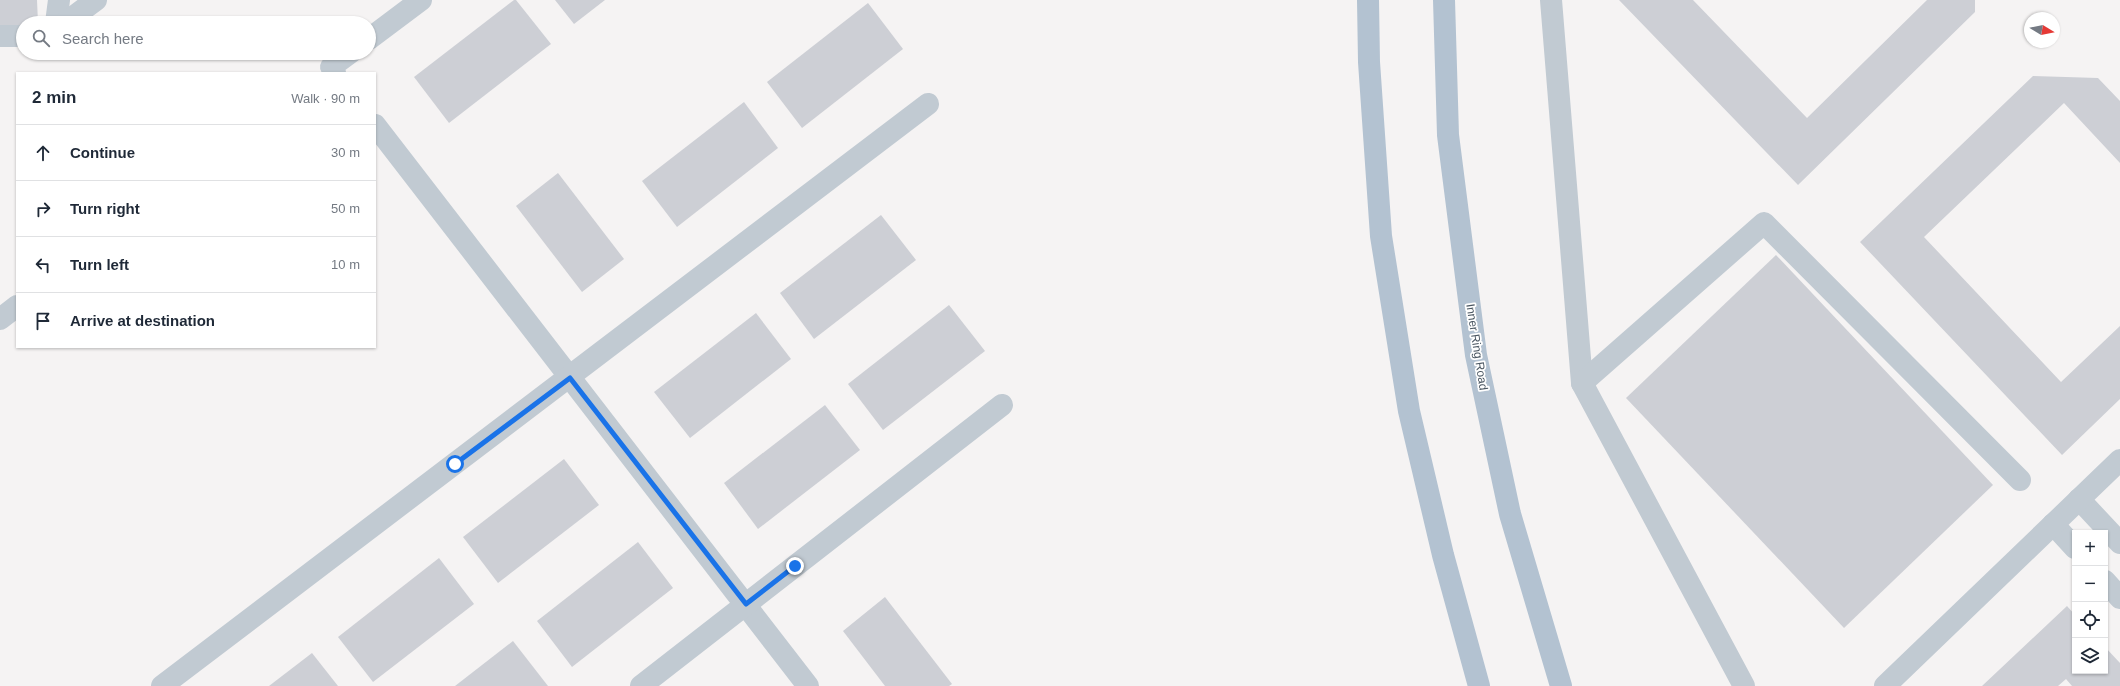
<!DOCTYPE html>
<html lang="en">
<head>
<meta charset="utf-8">
<style>
	:root { --surface:#fff; --page:#f6f6f7; --text:#1f2937; --muted:#747a83; --line:#e0e1e3 }
	body { margin:0; font-family:Helvetica,sans-serif; background:var(--page); color:var(--text) }
	.controls { position:absolute; right:12px; bottom:12px; display:grid; overflow:hidden; border-radius:0px; box-shadow:0 1px 3px #0004 }
	.controls button { width:36px; height:36px; display:grid; place-items:center; padding:0; border:0; border-bottom:1px solid var(--line); background:var(--surface); color:var(--text); font:20px sans-serif }
	.compass { position:absolute; left:2024px; top:12px; width:36px; height:36px; border-radius:50%; background:var(--surface); box-shadow:0 1px 3px #0004; rotate:100deg }
	.stop { position:absolute; width:12px; height:12px; margin:-9px; border:3px solid #1a73e8; border-radius:50%; background:#fff }
	.stop.end { background:#1a73e8; border-color:#fff; box-shadow:0 1px 4px #0008 }
	.list { margin:0; padding:0; list-style:none }
	h2 { display:flex; justify-content:space-between; align-items:center; height:52px; margin:0; padding:0 16px; font-size:17px }
	h2 small { font-size:13px; font-weight:400; color:var(--muted) }
	.list li { display:grid; grid-template-columns:26px 1fr auto; gap:12px; align-items:center; box-sizing:border-box; height:56px; padding:0 16px; border-top:1px solid var(--line) }
	.list b { display:block; font-size:15px; white-space:nowrap }
	.list em { font-size:13px; font-style:normal; color:var(--muted) }
	.icon { flex:none; width:22px; height:22px; fill:none; stroke:currentColor; stroke-width:2; stroke-linecap:round; stroke-linejoin:round }
	.map { position:relative; flex:none; width:2120px; height:686px; overflow:hidden }
	.search { position:absolute; background:var(--surface); box-shadow:0 1px 3px #0004; left:16px; top:16px; width:360px; height:44px; display:flex; align-items:center; gap:10px; box-sizing:border-box; padding:0 14px; border-radius:22px; color:var(--muted); font-size:15px }
	.panel { position:absolute; background:var(--surface); box-shadow:0 1px 3px #0004; left:16px; top:72px; width:360px; height:276px; border-radius:0px }
	.map>svg:first-child { display:block }
	.building { fill:#cdcfd5 }
	.lines { fill:none; stroke-linecap:round; stroke-linejoin:round }
	.minor { stroke:#c1cad2; stroke-width:22 }
	.major { stroke:#b3c2d1; stroke-width:22 }
	.route { stroke:#1a73e8; stroke-width:5 }
	.labels { text-anchor:middle; stroke-width:3.5; stroke-linejoin:round; paint-order:stroke }
	.street-label { font-size:12px; fill:#4a5661; stroke:#fff }
</style>
</head>
<body>
<div class="map">
<svg width="2120" height="686" viewBox="0 0 2120 686">
	<rect width="100%" height="100%" fill="#f5f3f3"/>
	<g class="building">
		<polygon points="0,0 37,0 38,23 23,23 23,26 0,27"/>
		<polygon points="514,0 516,0 551,44 449,123 414,77"/>
		<polygon points="555,0 605,0 574,24"/>
		<polygon points="1619,0 1693,0 1807,118 1927,0 1975,0 1975,12 1798,185"/>
		<polygon points="868,3 903,49 802,128 767,82"/>
		<polygon points="2033,76 2098,78 2120,101 2120,163 2064,103 1924,237 2061,382 2120,326 2120,399 2062,455 1860,242"/>
		<polygon points="744,102 778,148 677,227 642,181"/>
		<polygon points="558,173 624,259 582,292 516,206"/>
		<polygon points="881,215 916,260 814,339 780,293"/>
		<polygon points="1776,255 1993,485 1844,628 1626,398"/>
		<polygon points="949,305 985,351 883,430 848,384"/>
		<polygon points="756,313 791,359 690,438 654,392"/>
		<polygon points="825,405 860,450 758,529 724,483"/>
		<polygon points="564,459 599,505 498,583 463,537"/>
		<polygon points="638,542 673,588 572,667 537,621"/>
		<polygon points="439,558 474,604 373,682 338,637"/>
		<polygon points="885,597 952,684 949,686 885,686 843,631"/>
		<polygon points="2067,606 2075,615 2075,671 2105,671 2105,647 2120,663 2120,686 2072,686 2066,679 2058,686 1982,686"/>
		<polygon points="513,641 548,686 455,686"/>
		<polygon points="312,653 338,686 269,686"/>
	</g>
	<g class="lines">
		<g class="minor">
			<polyline points="1551,0 1582,383"/>
			<polyline points="56,23 59,0"/>
			<polyline points="65,23 96,0"/>
			<polyline points="0,36 23,36"/>
			<polyline points="369,39 421,0"/>
			<polyline points="335,73 331,67 350,53"/>
			<polyline points="375,125 808,686"/>
			<polyline points="0,319 17,306"/>
			<polyline points="2079,499 2120,543"/>
			<polyline points="2053,524 2075,548"/>
			<polyline points="2105,581 2120,598"/>
			<polyline points="162,686 928,104"/>
			<polyline points="641,686 1002,405"/>
			<polyline points="1744,686 1582,383 1764,223 2020,480"/>
			<polyline points="1885,686 2120,460"/>
		</g>
		<g class="major">
			<polyline points="1368,0 1369,62 1381,236 1409,411 1443,555 1479,686"/>
			<polyline points="1444,0 1448,135 1476,355 1510,514 1561,686"/>
		</g>
	</g>
	<g class="lines">
		<polyline class="route" points="455,464 570,378 746,604 795,566"/>
	</g>
	<g class="labels">
		<g class="street-label">
			<text transform="translate(1477 347) rotate(81)" y="4">Inner Ring Road</text>
		</g>
	</g>
</svg>
<div class="controls">
<button>+</button>
<button>−</button>
<button><svg class="icon" aria-label="locate" viewBox="0 0 24 24"><circle cx="12" cy="12" r="6"/><path d="M12 2v4M12 18v4M2 12h4M18 12h4"/></svg></button>
<button><svg class="icon" aria-label="layers" viewBox="0 0 24 24"><path d="M12 4l9 5-9 5-9-5zM3 14l9 5 9-5"/></svg></button>
</div>
<svg class="compass" viewBox="-18 -18 36 36"><path d="M0-13l5 13h-10z" fill="#e53935"/><path d="M0 13l5-13h-10z" fill="#747a83"/></svg>
<div class="stop" style="left:455px;top:464px"></div>
<div class="stop end" style="left:795px;top:566px"></div>
<div class="search"><svg class="icon" aria-label="search" viewBox="0 0 24 24"><circle cx="10" cy="10" r="6"/><path d="M15 15l6 6"/></svg>Search here</div>
<section class="panel">
<h2>2 min<small>Walk · 90 m</small></h2>
<ul class="list">
<li><svg class="icon" aria-label="ahead" viewBox="0 0 24 24"><path d="M12 20V5M6 11l6-6 6 6"/></svg><div><b>Continue</b></div><em>30 m</em></li>
<li><svg class="icon" aria-label="right" viewBox="0 0 24 24"><path d="M7 20v-9h11M14 6l5 5-5 5"/></svg><div><b>Turn right</b></div><em>50 m</em></li>
<li><svg class="icon" aria-label="left" viewBox="0 0 24 24"><path d="M17 20v-9H6M10 6l-5 5 5 5"/></svg><div><b>Turn left</b></div><em>10 m</em></li>
<li><svg class="icon" aria-label="arrive" viewBox="0 0 24 24"><path d="M6 21V4h12l-3 4 3 4H6"/></svg><div><b>Arrive at destination</b></div></li>
</ul>
</section>
</div>
</body>
</html>
